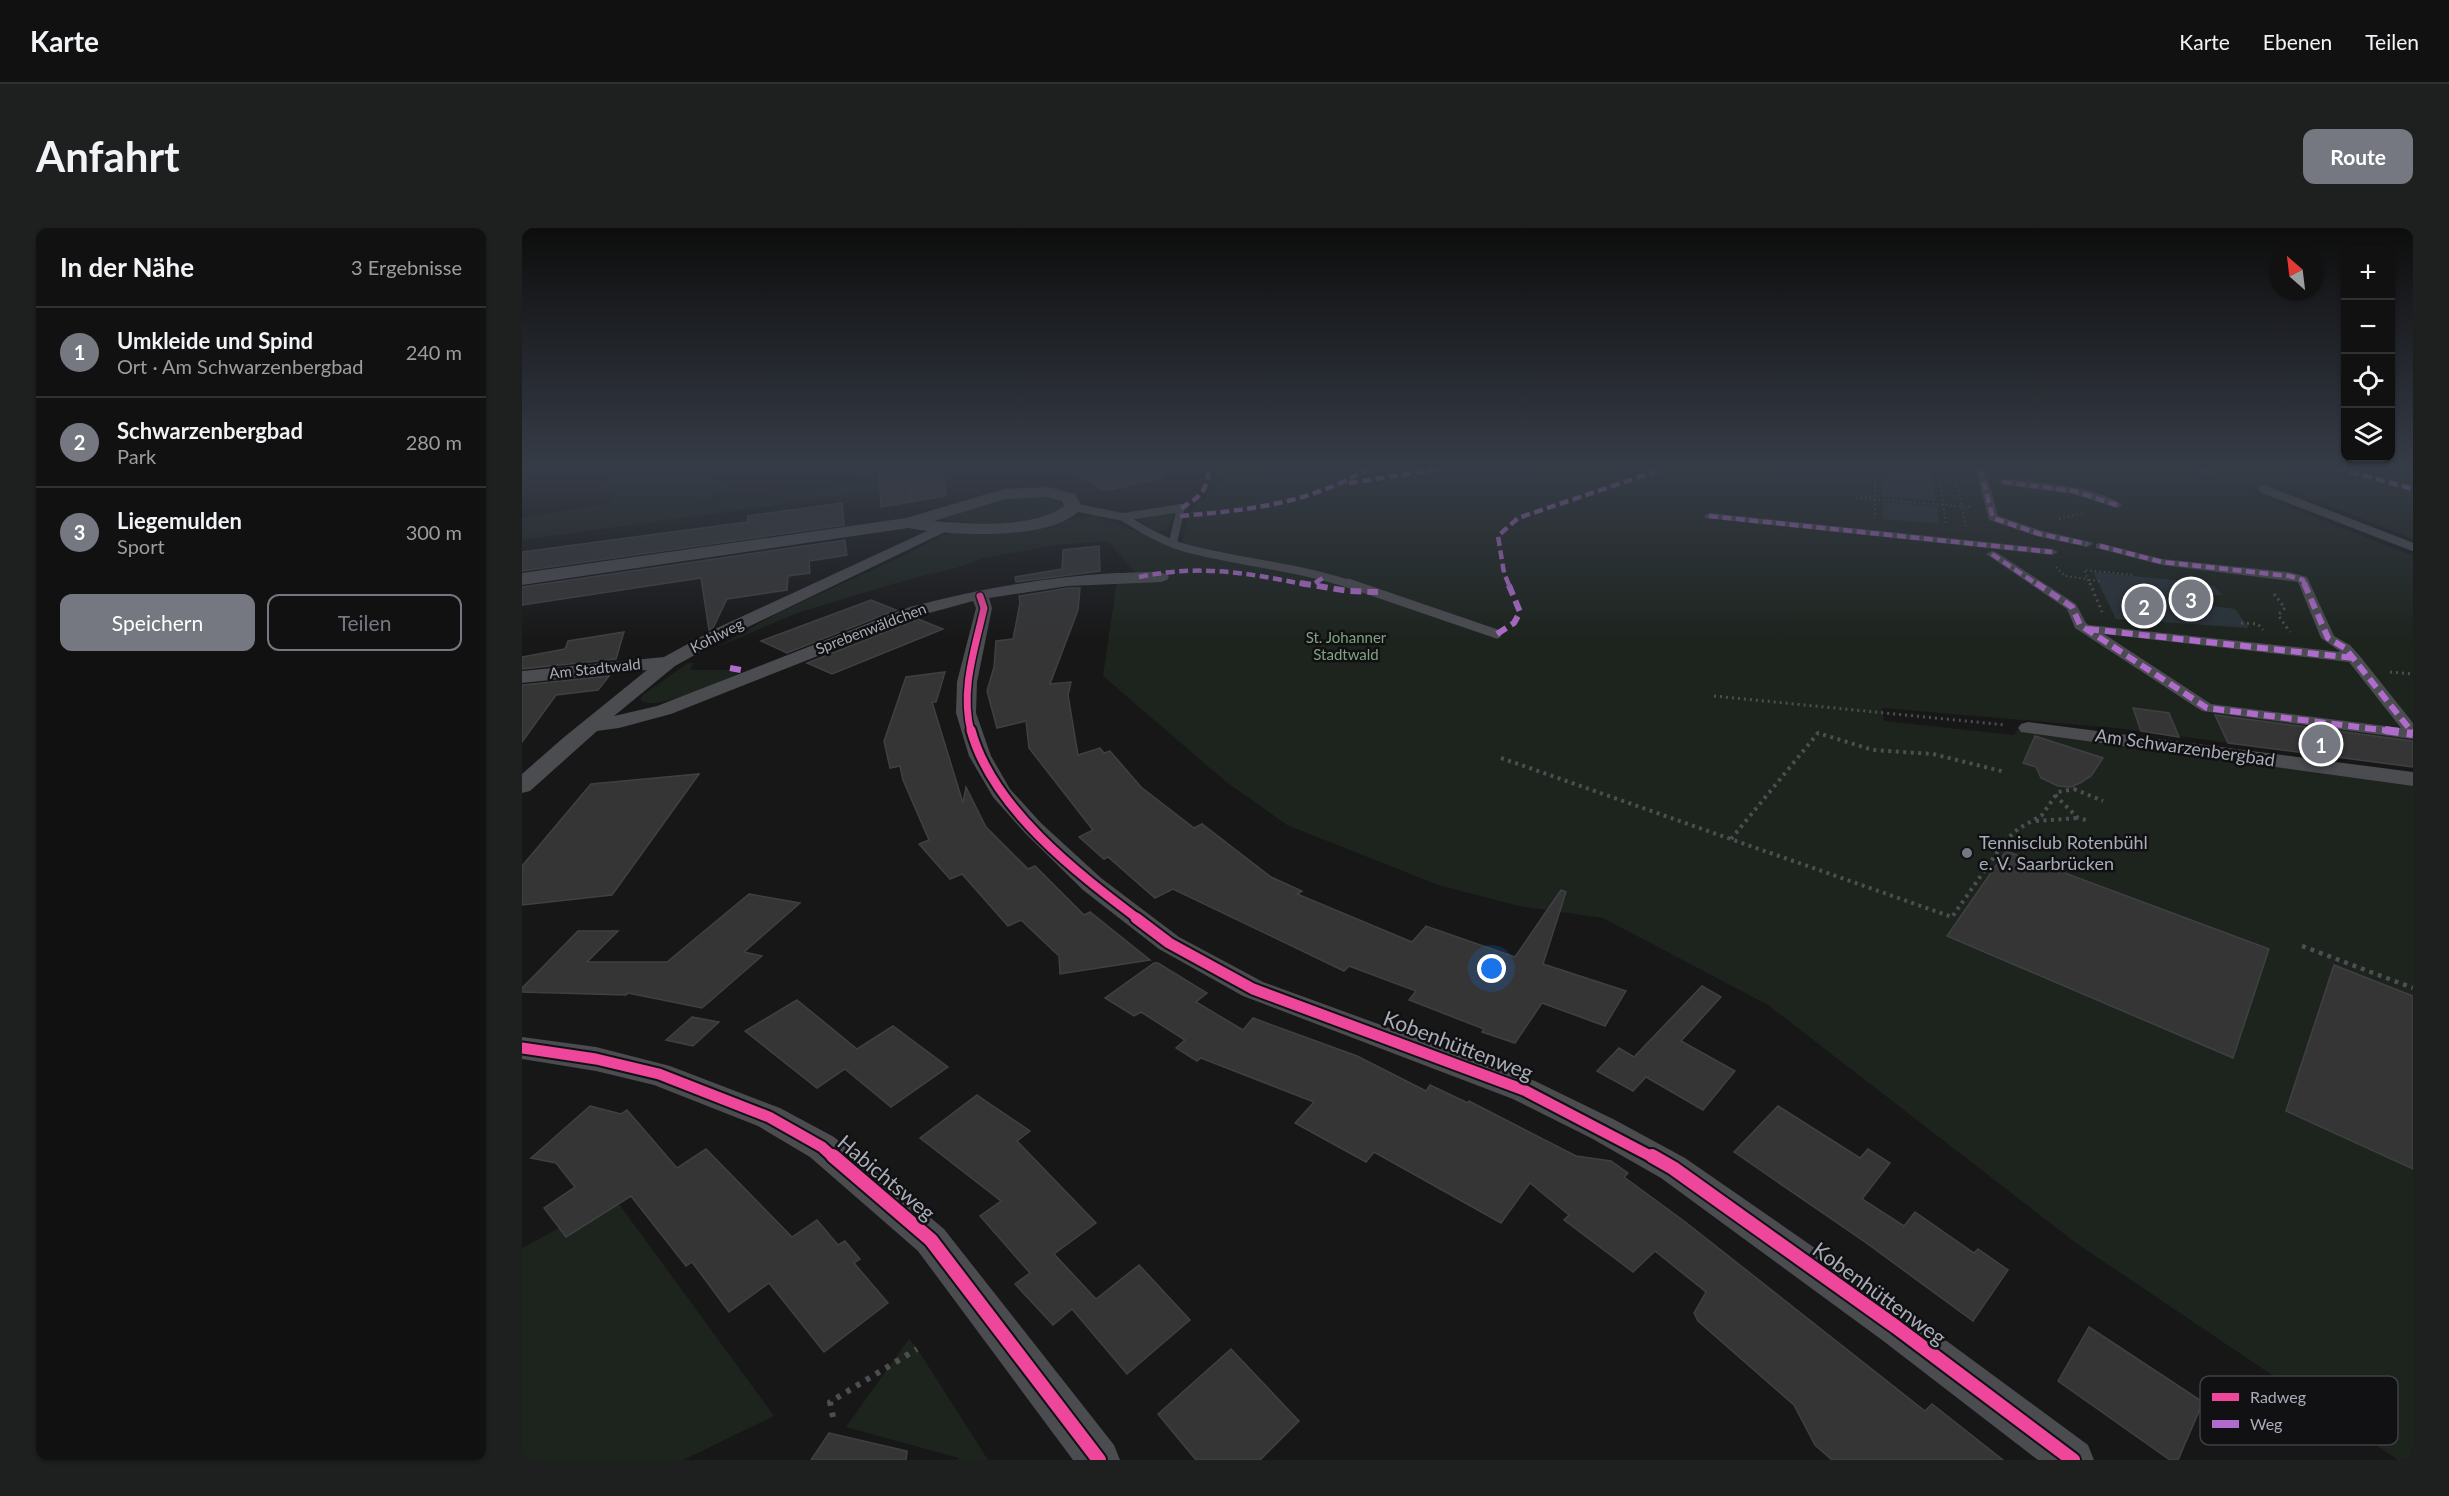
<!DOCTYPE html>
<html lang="de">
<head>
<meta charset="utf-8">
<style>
	:root { --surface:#111; --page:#1e1f1f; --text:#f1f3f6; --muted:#9c9d9f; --line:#303131; --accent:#757880 }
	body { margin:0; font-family:Lato,sans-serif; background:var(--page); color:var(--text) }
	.controls { position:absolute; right:18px; top:18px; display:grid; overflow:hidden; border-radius:12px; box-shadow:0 2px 4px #0004 }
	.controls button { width:54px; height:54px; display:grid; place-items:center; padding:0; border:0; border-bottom:2px solid var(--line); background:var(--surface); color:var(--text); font:30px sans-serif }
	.compass { position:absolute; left:1747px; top:18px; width:54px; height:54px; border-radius:50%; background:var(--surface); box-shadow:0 2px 4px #0004; rotate:332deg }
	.you { position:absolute; left:970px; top:741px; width:21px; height:21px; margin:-15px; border:4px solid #fff; border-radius:50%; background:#1a73e8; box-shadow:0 0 0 9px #1a73e833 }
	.badge { display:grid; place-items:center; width:39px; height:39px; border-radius:50%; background:var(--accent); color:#fff; font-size:20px; font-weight:700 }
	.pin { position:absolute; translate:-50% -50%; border:3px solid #fff; box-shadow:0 2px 6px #0006 }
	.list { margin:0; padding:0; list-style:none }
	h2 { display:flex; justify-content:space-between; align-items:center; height:78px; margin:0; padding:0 24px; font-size:26px }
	h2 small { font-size:20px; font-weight:400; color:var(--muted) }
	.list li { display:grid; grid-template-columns:39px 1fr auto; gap:18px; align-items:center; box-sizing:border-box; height:90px; padding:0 24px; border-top:2px solid var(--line) }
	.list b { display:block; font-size:22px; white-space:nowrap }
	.list p { margin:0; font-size:20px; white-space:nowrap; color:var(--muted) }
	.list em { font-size:20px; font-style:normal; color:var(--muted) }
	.actions { display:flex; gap:12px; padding:18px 24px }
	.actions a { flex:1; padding:14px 0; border:2px solid var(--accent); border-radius:12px; text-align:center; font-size:21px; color:var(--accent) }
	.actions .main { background:var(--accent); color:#fff }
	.icon { flex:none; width:33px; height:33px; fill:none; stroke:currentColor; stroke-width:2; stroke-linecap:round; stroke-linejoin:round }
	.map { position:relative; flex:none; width:1891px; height:1232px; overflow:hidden; border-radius:12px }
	header { display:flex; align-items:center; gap:36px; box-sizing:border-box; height:84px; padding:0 30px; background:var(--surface); border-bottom:2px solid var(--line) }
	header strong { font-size:28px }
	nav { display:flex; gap:33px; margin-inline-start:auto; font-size:21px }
	.intro { display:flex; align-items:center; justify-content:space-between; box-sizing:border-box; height:144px; padding:0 36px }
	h1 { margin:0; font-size:42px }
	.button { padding:15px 27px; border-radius:12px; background:var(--accent); color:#fff; font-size:21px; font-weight:700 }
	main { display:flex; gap:36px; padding:0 36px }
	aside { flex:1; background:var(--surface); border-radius:12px; box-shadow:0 2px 4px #0004 }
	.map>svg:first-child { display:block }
	.green { fill:#1d241e }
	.water { fill:#2a3239 }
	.building { fill:#353536; stroke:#3f4043; stroke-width:1.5 }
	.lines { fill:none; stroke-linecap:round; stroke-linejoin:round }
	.path-far4 { stroke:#4d4e52; stroke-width:2; stroke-dasharray:1.5 3; stroke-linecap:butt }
	.path-far3 { stroke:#4d4e52; stroke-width:3; stroke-dasharray:2 4; stroke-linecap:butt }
	.path-far2 { stroke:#4d4e52; stroke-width:4; stroke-dasharray:3 4.5; stroke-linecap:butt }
	.path-far1 { stroke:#4d4e52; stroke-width:4.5; stroke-dasharray:4 5; stroke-linecap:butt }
	.path { stroke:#4d4e52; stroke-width:6; stroke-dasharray:4.5 7; stroke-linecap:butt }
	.service-far1 { stroke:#4b4c50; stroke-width:8 }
	.service { stroke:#4b4c50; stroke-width:9 }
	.pedestrian { fill:#4b4c50; fill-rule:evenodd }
	.minor { fill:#4b4c50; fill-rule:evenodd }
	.tertiary { fill:#4b4c50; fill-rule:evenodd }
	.quiet-far2 { stroke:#b06ccc; stroke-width:4.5; stroke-dasharray:9 4.5; stroke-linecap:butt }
	.quiet-far1 { stroke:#b06ccc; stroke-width:6; stroke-dasharray:11 6; stroke-linecap:butt }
	.quiet { stroke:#b06ccc; stroke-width:8; stroke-dasharray:14 8; stroke-linecap:butt }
	.cycleway-far3-casing { stroke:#111113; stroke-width:10 }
	.cycleway-far2-casing { stroke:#111113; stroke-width:13 }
	.cycleway-far1-casing { stroke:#111113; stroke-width:15 }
	.cycleway-casing { stroke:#111113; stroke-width:18 }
	.cycleway-far3 { stroke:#ed469a; stroke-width:7 }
	.cycleway-far2 { stroke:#ed469a; stroke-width:9 }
	.cycleway-far1 { stroke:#ed469a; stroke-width:11 }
	.cycleway { stroke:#ed469a; stroke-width:14 }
	.poi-dot { fill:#757880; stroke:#111113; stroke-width:2 }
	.labels { text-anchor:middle; stroke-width:5; stroke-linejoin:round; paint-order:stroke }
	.far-street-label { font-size:15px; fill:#a8adb8; stroke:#111113 }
	.far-park-label { font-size:15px; fill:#7fa381; stroke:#111113 }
	.street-label { font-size:18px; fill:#a8adb8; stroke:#111113 }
	.poi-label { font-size:18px; fill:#a8adb8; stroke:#111113; text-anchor:start }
	.near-street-label { font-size:21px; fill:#a8adb8; stroke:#111113 }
	.key { fill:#111113; stroke:#3e4045; stroke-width:1.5 }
	.key-label { font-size:16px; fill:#a8adb8 }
</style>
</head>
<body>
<header>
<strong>Karte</strong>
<nav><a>Karte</a><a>Ebenen</a><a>Teilen</a></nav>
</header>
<div class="intro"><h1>Anfahrt</h1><a class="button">Route</a></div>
<main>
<aside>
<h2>In der Nähe<small>3 Ergebnisse</small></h2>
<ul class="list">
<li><span class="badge">1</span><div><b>Umkleide und Spind</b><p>Ort · Am Schwarzenbergbad</p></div><em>240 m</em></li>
<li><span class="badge">2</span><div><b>Schwarzenbergbad</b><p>Park</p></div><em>280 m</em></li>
<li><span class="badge">3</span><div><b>Liegemulden</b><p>Sport</p></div><em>300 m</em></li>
</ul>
<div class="actions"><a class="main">Speichern</a><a>Teilen</a></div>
</aside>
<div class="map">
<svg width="1891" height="1232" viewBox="0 0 1891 1232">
	<rect width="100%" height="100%" fill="#171717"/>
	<g class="green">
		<path d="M695 240H1891V311L1760 259 1729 264 1891 328V539L1594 500 1360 480 1362 493 1492 507 1495 502 1891 558V1232H1876L1554 1015 1246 777 1081 690 997 678 916 657 765 597 703 553 581 448 595 352 614 345 585 313 535 317 461 330 434 340 388 351 278 384 193 420 256 385 383 327 418 308 430 305 465 304 573 288 627 308 660 317C662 305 665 289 672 279 683 264 699 268 695 240Z"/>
		<polygon points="102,246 217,253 179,276 376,251 377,260 0,312 0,290 88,275 94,264 73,257"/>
		<polygon points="500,266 536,270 541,277 540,281 508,294 467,296 422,293 417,290"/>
		<polygon points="644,286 651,288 644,303 632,303 617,293 621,290"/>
		<path d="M166 435H172L168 441 170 442H206L217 445C197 453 134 485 118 472L121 467Z"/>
		<polygon points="97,976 252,1188 161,1232 0,1232 0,1020 37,1000 44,1009"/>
		<polygon points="387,1111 394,1119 466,1232 437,1232 437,1230 324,1199"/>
	</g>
	<g class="water">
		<polygon points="1359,240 1409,240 1414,273 1361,268"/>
		<polygon points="1361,274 1415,279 1417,296 1361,291"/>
		<polygon points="1571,344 1671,354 1674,359 1680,356 1692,358 1700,367 1689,367 1692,375 1644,368 1646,372 1713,381 1727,400 1594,391"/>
	</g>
	<g class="building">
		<polygon points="357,240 421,240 424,268 359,279"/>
		<polygon points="546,240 641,240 642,249 583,263"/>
		<polygon points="320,275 322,297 0,343 0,324 225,294 226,288"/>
		<polygon points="323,312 325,327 287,333 288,345 266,348 265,362 205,371 191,400 187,402 179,350 0,377 0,359"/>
		<polygon points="577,318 578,343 494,354 493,349 540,341 541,322"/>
		<polygon points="546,360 558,360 556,382 528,456 549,454 546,467 556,527 578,520 582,525 588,523 619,559 672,600 680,596 749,649 780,663 775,666 890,714 904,698 993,729 1039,662 1044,664 1021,736 1104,763 1083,798 1020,775 993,815 960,804 962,801 887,772 894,763 827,738 822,743 651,661 633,670 586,629 582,631 557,609 571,602 507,520 504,493 475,500 465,463 472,439 474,413 491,411 498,375 497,368"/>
		<polygon points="349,372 374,382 265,425 239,413"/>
		<polygon points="396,391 421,401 310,446 285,435"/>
		<polygon points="102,404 94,431 0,441 0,429 43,421 46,413"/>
		<polygon points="423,444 414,474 410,474 441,575 444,559 464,599 506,641 513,638 562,687 568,684 628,732 538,746 537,728 499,692 486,698 440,646 428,651 397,616 407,612 381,552 378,538 368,540 362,513 384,449"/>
		<polygon points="87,448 76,462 34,467 0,514 0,457"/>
		<polygon points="1611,480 1647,485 1657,509 1619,503"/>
		<polygon points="1693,487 1891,513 1891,539 1706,515"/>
		<polygon points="1513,508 1581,530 1569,548 1558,555 1549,559 1536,558 1519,550 1514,539 1501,535"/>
		<polygon points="177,546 90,667 0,677 0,638 69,556"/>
		<polygon points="1484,623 1747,721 1711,830 1425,708"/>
		<polygon points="227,666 278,675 222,724 240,728 180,780 106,765 104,767 0,764 0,760 56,703 96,703 65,734 145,734"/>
		<polygon points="632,735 636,735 685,765 674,774 721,802 731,790 835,828 904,863 908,857 946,875 947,873 1054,928 1089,933 1106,945 1102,949 1162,993 1403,1183 1410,1176 1481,1232 1310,1232 1293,1217 1272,1177 1176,1093 1172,1085 1184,1064 1133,1023 1111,1044 1042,992 1047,987 1008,955 979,995 852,924 844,934 773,895 792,874 679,830 675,833 654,820 663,812 619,784 612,788 583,770"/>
		<polygon points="1812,737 1891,768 1891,941 1764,883"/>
		<polygon points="1180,758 1199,769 1159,813 1213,843 1181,882 1124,849 1111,863 1075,843 1097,820 1112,829"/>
		<polygon points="275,772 335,821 371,798 426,839 369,879 323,841 295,860 223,803"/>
		<polygon points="170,789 197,794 171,818 144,812"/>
		<polygon points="455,867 508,903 495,913 574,995 532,1026 574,1071 617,1037 668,1092 605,1146 550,1081 531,1097 493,1056 508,1045 458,988 479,973 398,910"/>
		<polygon points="68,878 99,886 105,882 155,940 184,921 270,1009 295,992 316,1017 323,1013 338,1031 332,1035 366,1075 302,1124 247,1055 207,1084 170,1034 164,1038 109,968 44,1009 22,980 53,959 34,935 9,930"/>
		<polygon points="1256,878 1338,930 1346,921 1368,935 1340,971 1382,998 1393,984 1452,1025 1456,1021 1486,1042 1451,1093 1343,1014 1212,924"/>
		<polygon points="1567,1099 1681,1174 1656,1232 1648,1232 1536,1153"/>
		<polygon points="709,1121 777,1193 738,1232 674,1232 636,1186"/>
		<polygon points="307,1205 385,1223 384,1232 289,1232"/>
	</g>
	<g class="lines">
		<g class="path-far4">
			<polyline points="384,240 390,274"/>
			<polyline points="1353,240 1353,290"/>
			<polyline points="1416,240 1424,296"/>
			<polyline points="1431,240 1444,298"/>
			<polyline points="333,241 347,248"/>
			<polyline points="1417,249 1441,251"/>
			<polyline points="1339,268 1353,269"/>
			<polyline points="1334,270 1450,279"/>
			<polyline points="1537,291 1561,285"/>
			<polyline points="1534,339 1543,348 1565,351"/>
			<polyline points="1567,352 1580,353"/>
			<polyline points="1568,357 1562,342 1613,347"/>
		</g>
		<g class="path-far3">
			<polyline points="1568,355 1580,384"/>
			<polyline points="1752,366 1763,380 1756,387 1768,404"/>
			<polyline points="1719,395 1736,396 1741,402"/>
			<polyline points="1868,444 1891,446"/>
			<polyline points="1192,468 1484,497"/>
		</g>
		<g class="path-far2">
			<polyline points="979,530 1430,689 1484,612 1496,601 1520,587 1536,564 1553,561"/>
			<polyline points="1552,561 1581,573"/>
			<polyline points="1533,567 1556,590 1568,593"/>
			<polyline points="1514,593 1556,590"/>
			<polyline points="1209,611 1296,505 1351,522 1411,526 1483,544"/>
		</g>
		<polyline class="path-far1" points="1780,718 1891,760"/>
		<polyline class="path" points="311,1189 308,1174 395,1121"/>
		<g class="service-far1">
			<polyline points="1741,261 1891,319"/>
			<path d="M601 289C621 302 644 315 667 321 722 335 777 339 830 357"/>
			<polyline points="651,314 659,280"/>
		</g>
		<polyline class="service" points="826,355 975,406"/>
		<g class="pedestrian">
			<polygon points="1453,240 1463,240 1476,288 1521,303 1569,314 1571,316 1565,319 1514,308 1467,292"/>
			<path d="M1481 251C1511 254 1578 258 1600 277L1595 280 1551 266 1478 256 1476 254Z"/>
			<polygon points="1187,285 1530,321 1536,324 1530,327 1183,290 1182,288"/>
			<path d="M1578 315 1640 331 1767 344 1785 349 1812 408 1828 417 1837 427 1891 495V511L1680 483 1553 400 1545 381 1464 326 1470 323 1474 324 1554 376 1564 395 1567 397 1819 424 1799 410 1776 354 1640 337 1574 320V316ZM1582 406 1827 434 1879 500 1689 476Z"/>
		</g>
		<g class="minor">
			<polygon points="551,275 601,285 659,276 666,280 659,284 601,293 546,282 544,279"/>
			<path d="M418 297 425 301 423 304 205 409 153 438 92 488 135 478 388 379C456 361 524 349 594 345 610 345 629 342 645 346L647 349 645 352 639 354 546 358 467 370 470 380 455 454 454 485 469 528 488 561 519 595 579 650 657 709 741 754 1013 853 1093 892 1163 930 1388 1086 1566 1217 1572 1232H1516L1360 1112 1139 950 1069 910 991 871 721 768 637 721 561 662 503 605 471 569 447 528 434 485 435 454 454 380 451 373 400 387 149 486 97 500 75 503 8 563 0 565V546L41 510 125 442 0 455V443L142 429 193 401Z"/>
			<polygon points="1506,494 1891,544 1891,558 1499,504 1496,500 1499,496"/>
			<polygon points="0,809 74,819 148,838 258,880 312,909 422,1001 592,1217 598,1232 551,1232 396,1023 288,929 236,898 132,857 74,843 0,831"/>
		</g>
		<path class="tertiary" d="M526 259 553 266 560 279C534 315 425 307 386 300L0 357V345L384 290 482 261ZM525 269 540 273 542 278C511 301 448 296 412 293L483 271Z"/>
		<g class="quiet-far2">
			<polyline points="1458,240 1471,290 1518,306 1565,316"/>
			<polyline points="1679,240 1690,244"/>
			<polyline points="1815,240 1891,261"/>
			<polyline points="1481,254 1552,263 1595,277"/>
			<polyline points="827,255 923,240"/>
			<path d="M659 280C677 270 687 262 686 240"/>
			<path d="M658 288C727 282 786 276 847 240"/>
			<polyline points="1187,288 1530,324"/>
			<polyline points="1578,318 1640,334 1767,348 1781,352 1783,357"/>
			<polyline points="1470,326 1516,357"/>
			<path d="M617 349C679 336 725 345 786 357"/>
			<polyline points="793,355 804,348"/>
			<polyline points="987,357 982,345 976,308 996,290 1144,240"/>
		</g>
		<g class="quiet-far1">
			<polyline points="778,355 826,363 856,364"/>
			<polyline points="1514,355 1550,379 1558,397 1685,480 1875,504"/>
			<polyline points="1782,355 1806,410 1823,420 1890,504"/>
			<polyline points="1566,401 1832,430"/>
			<polyline points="975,406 992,395 998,384 986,355"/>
			<polyline points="208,440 224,443"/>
		</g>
		<g class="quiet">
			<polyline points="1863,502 1891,506"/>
			<polyline points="1889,502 1891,505"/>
		</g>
		<g class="cycleway-far3-casing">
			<path id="cycleway-far3" d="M449 504C438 462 453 421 462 380L458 368"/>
		</g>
		<g class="cycleway-far2-casing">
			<path id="cycleway-far2" d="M449 502C470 580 555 645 616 691"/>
		</g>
		<g class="cycleway-far1-casing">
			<g id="cycleway-far1">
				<polyline points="614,690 647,715 731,761 1002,862 1132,930"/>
				<polyline points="0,820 74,831 137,846 247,889 300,919 312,930"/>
			</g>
		</g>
		<g class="cycleway-casing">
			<g id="cycleway">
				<polyline points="311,928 409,1012 577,1232"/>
				<polyline points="1130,928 1151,940 1374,1099 1551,1232"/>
			</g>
		</g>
		<use href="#cycleway-far3" class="cycleway-far3"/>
		<use href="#cycleway-far2" class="cycleway-far2"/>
		<use href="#cycleway-far1" class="cycleway-far1"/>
		<use href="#cycleway" class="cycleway"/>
	</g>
	<linearGradient id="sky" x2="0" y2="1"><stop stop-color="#0d0d0d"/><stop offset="0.58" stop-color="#363c47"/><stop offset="1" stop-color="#363c47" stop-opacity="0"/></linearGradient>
	<rect width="1891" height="413" fill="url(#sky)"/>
	<circle class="poi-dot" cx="1445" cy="625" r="6"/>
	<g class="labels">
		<g class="far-street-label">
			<text transform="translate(349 401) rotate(-21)" y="5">Sprebenwäldchen</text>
			<text transform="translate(195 408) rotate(-27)" y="5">Kohlweg</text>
			<text transform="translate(73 441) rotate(-6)" y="5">Am Stadtwald</text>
		</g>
		<g class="far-park-label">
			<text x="824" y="415">St. Johanner<tspan x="824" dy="17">Stadtwald</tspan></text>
		</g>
		<g class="street-label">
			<text transform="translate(1663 520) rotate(8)" y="6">Am Schwarzenbergbad</text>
		</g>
		<g class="poi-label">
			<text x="1457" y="621">Tennisclub Rotenbühl<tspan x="1457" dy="21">e. V. Saarbrücken</tspan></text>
		</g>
		<g class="near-street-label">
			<text transform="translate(936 818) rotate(21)" y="7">Kobenhüttenweg</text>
			<text transform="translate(364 950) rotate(40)" y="7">Habichtsweg</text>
			<text transform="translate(1357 1066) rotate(36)" y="7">Kobenhüttenweg</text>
		</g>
	</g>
	<rect x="1678" y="1148" width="198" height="69" rx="9" class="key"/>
	<rect x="1690" y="1165" width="27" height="8" fill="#ed469a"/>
	<rect x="1690" y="1192" width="27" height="8" fill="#b06ccc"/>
	<g class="key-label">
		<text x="1728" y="1175">Radweg</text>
		<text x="1728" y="1202">Weg</text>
	</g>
</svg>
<div class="controls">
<button>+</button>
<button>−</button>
<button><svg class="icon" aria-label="locate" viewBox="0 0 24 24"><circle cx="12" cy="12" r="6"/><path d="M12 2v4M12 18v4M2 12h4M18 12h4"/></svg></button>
<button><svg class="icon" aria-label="layers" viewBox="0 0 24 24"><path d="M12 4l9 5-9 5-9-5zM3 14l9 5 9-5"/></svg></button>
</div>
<svg class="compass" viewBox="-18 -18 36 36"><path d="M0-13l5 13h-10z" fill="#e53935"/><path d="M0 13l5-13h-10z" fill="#9c9d9f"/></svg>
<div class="you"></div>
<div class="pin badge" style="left:1799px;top:516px">1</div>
<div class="pin badge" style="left:1622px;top:378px">2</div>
<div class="pin badge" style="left:1669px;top:371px">3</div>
</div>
</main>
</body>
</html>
